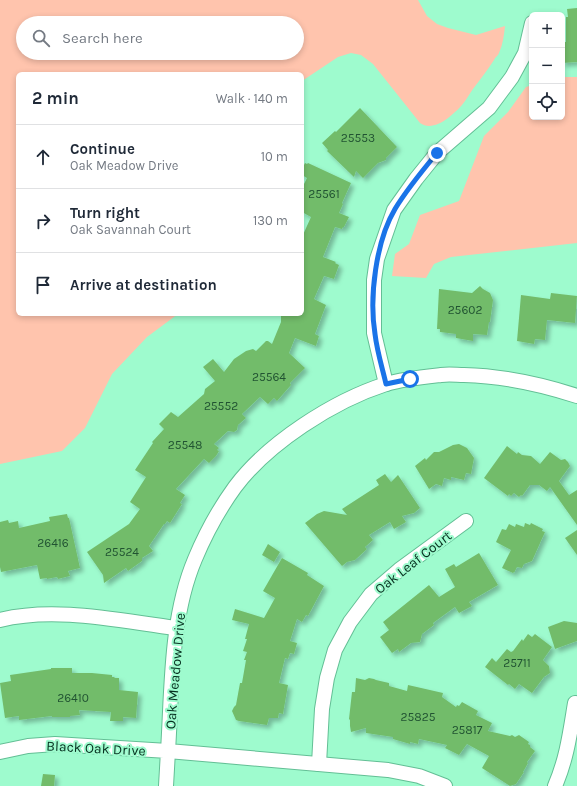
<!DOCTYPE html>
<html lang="en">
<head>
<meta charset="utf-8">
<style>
	:root { --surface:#fff; --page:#f6f6f7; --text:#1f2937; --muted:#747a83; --line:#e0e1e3 }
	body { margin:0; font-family:Karla,sans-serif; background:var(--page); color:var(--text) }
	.controls { position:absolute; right:12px; top:12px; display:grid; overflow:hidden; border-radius:6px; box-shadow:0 2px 6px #0003 }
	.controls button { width:36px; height:36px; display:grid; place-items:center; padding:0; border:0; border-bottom:1px solid var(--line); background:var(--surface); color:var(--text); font:20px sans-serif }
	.stop { position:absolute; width:12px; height:12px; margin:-9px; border:3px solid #1a73e8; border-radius:50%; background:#fff }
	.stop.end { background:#1a73e8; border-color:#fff; box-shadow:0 1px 4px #0008 }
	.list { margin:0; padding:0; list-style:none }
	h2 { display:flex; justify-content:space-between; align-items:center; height:52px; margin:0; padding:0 16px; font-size:17px }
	h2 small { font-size:13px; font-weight:400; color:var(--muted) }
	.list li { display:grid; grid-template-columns:26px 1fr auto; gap:12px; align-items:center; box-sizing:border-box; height:64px; padding:0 16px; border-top:1px solid var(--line) }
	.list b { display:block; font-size:15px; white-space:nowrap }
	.list p { margin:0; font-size:13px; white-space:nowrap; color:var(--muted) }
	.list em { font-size:13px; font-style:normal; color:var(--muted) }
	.icon { flex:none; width:22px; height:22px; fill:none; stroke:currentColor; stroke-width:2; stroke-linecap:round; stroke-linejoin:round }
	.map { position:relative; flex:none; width:577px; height:786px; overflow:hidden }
	.search { position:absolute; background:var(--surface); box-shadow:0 2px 6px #0003; left:16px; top:16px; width:288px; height:44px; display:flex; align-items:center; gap:10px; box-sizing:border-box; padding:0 14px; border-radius:22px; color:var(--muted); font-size:15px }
	.panel { position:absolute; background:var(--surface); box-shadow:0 2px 6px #0003; left:16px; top:72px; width:288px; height:244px; border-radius:6px }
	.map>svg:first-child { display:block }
	.green { fill:#ffc4ad; fill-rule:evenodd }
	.building { fill:#72bc6b; filter:url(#shadow) }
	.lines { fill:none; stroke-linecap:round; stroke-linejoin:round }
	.minor-casing { stroke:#63bf95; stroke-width:16 }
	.minor { stroke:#fff; stroke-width:14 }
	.route { stroke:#1a73e8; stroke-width:5 }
	.labels { text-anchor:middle; stroke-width:4; stroke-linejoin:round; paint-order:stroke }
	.number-label { font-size:12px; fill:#215332 }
	.street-label { font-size:14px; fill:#06301f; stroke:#9efbce }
</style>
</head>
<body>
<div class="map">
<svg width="577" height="786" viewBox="0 0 577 786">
	<defs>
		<filter id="shadow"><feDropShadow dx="3.5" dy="3.5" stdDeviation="2" flood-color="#0004"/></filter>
	</defs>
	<rect width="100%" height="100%" fill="#9efbce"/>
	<g class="green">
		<path d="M0 0H418L427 16 437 24 448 28 476 35 505 26C504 35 503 44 499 53 498 56 495 57 494 60 488 69 483 76 476 85 471 91 467 99 462 105 453 115 434 133 420 123L373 64 361 55 351 53 338 57 302 81V74H18V314H178L147 337 112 374 85 428 62 451 0 464ZM23 23H297V53H23Z"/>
		<polygon points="562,77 577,77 577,243 451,257 434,264 426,278 392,276 395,254 409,244 420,215 459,201 484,136 508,112 526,87 532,85 532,117 562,117"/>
	</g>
	<g class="building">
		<polygon points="577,8 577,62 562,63 562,42 566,42 566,17 568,17 567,9"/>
		<polygon points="360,108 397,147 386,158 386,160 378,163 363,178 356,171 354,177 327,151 328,150 322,143 335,131 336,132"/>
		<polygon points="305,163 307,164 308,163 351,183 342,203 343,204 339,213 349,217 344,227 343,227 342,229 335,227 323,257 336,262 335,263 339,265 334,279 324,276 314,299 326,305 315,334 319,336 316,346 295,338 289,353 305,368 290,383 291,385 277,401 274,398 268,404 260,397 242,414 246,418 238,425 237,430 234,432 228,431 214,444 219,448 217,450 219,451 216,456 209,463 204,459 176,489 185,495 180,503 182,504 170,523 167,521 165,524 164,524 149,546 153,551 142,558 142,561 128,571 126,568 104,583 103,575 87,552 129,524 140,509 130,502 146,477 135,470 153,443 152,442 164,429 159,424 171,412 178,417 204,394 205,389 215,381 203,367 213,359 224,372 234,359 246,351 253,349 256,351 266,341 268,341 272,344 281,322 281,314 302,314 302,237 311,217 302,212 302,188 307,178 302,175 302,169"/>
		<polygon points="480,286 483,289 490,293 493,300 490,322 489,322 487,335 473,334 473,341 456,338 456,334 440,332 440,329 437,329 439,289 472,293"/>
		<polygon points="551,293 577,296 575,323 547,320 545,340 535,339 534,344 517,341 521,295 550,299"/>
		<polygon points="459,444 467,448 474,458 471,474 466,473 464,480 451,477 451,480 444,478 442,486 436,484 429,489 415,466 425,458 426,460 434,452 439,452 453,445"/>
		<polygon points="507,446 517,454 518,452 522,455 531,456 540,464 550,452 561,460 565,459 568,462 570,466 559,481 569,495 577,490 577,525 550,487 547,491 539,485 530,485 522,496 521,495 519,497 514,493 511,496 509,494 508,496 484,478"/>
		<polygon points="385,474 391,482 398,475 420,508 414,513 402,516 406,522 394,529 390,522 369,535 373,540 365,547 367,549 355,560 347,562 342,566 305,523 317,514 324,511 347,515 342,509 379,485 376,480"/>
		<polygon points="67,514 68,518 69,518 80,568 68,571 70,576 58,579 57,577 47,579 47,578 40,579 37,565 1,572 0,567 0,522 8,520 9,523 18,521 19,528 50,521 49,517"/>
		<polygon points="525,523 530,525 531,523 543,529 542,531 545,532 532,561 524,564 522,568 517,567 514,573 513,572 513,573 502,568 511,550 496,542 502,529 506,530 509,524 515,527 516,524 524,527"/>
		<polygon points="577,530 577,555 565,538"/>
		<polygon points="268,544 280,552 274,562 262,555"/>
		<polygon points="479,553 498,585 469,602 472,606 459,613 455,607 433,623 434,625 422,634 420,642 411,643 399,652 398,649 392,653 380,637 389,630 383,622 429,585 439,597 455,587 445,569 454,564 456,567"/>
		<polygon points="282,558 308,573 307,575 324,586 308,616 306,615 302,622 297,619 290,641 297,643 294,654 290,653 288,659 285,658 279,683 288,685 283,714 279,713 278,718 269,718 267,725 239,721 236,720 232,711 234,707 236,705 240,683 242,683 246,660 244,660 247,652 243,651 247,639 245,639 249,624 232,620 235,609 264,618 275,598 263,591"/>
		<polygon points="564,621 577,623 577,641 555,649 548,627"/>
		<polygon points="528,634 532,637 535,634 552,647 543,660 549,666 550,673 544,677 532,693 519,684 515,689 509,684 508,685 485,667 492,658 496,662 507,649 511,652 513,651 522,639 523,641"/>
		<polygon points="51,668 72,668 72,673 92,673 112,675 112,677 115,677 114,678 119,678 119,690 138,692 136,718 123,717 123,721 110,721 111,712 79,710 80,715 70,716 70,717 52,717 52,716 19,720 19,716 5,718 0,683 11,681 10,675 51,669"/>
		<polygon points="356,678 365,680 369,678 374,679 376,680 389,683 389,686 407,691 408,685 443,693 442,697 456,707 457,705 459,706 462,702 478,711 476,715 492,723 488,731 510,736 512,735 515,737 519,735 529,742 528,744 530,745 530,747 535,751 527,762 528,763 523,772 524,772 516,784 510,786 482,768 489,756 467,744 459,755 445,748 447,745 419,739 418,744 410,742 410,744 393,739 393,737 366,733 366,728 351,732 350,726 350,720 349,719 352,692 355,692"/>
		<polygon points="43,774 55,775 54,786 41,786"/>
	</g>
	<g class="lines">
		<g class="minor-casing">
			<g id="minor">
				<polyline points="386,384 374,333 374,280 377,259 394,210 416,179 437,153 489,108 512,77 525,53 532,23"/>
				<path d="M0 620C55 606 120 621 176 628"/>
				<polyline points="0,752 28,746 55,744 168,751 166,786"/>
				<polyline points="319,764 322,709 327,678 335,650 350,622 371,594 399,570 466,521"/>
				<path d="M445 786 419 776 388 770 168 751C172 689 170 618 195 559 205 535 219 509 235 487 268 443 333 401 386 384 403 379 423 377 441 375 449 374 457 375 464 375 503 376 540 384 577 396"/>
				<path d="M555 786C567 758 570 733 575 703"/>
			</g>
		</g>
		<use href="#minor" class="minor"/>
	</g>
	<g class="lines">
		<path class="route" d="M410 379 386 384C382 367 377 351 375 334 369 297 376 241 395 209 407 189 422 171 437 153"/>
	</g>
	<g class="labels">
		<g class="number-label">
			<text x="358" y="142">25553</text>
			<text x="324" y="198">25561</text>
			<text x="465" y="314">25602</text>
			<text x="269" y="381">25564</text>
			<text x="221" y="410">25552</text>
			<text x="185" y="449">25548</text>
			<text x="53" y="547">26416</text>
			<text x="122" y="556">25524</text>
			<text x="517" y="667">25711</text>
			<text x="73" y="702">26410</text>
			<text x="418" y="721">25825</text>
			<text x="467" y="734">25817</text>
		</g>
		<g class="street-label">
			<text transform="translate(413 562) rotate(-38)" y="5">Oak Leaf Court</text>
			<text transform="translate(175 671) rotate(-85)" y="5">Oak Meadow Drive</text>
			<text transform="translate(96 748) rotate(3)" y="5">Black Oak Drive</text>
		</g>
	</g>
</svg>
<div class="controls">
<button>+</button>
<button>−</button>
<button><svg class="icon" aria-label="locate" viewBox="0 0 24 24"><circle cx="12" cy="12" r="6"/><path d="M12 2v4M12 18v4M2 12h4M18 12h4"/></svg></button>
</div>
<div class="stop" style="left:410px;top:379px"></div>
<div class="stop end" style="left:437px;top:153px"></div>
<div class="search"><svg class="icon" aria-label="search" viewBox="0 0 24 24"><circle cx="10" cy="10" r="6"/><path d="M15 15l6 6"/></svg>Search here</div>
<section class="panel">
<h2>2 min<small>Walk · 140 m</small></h2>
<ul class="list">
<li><svg class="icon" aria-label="ahead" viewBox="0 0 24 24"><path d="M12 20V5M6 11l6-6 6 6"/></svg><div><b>Continue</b><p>Oak Meadow Drive</p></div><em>10 m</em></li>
<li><svg class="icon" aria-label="right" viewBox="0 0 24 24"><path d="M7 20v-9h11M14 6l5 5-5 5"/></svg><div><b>Turn right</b><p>Oak Savannah Court</p></div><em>130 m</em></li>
<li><svg class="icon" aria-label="arrive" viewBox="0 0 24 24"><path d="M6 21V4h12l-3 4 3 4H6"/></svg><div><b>Arrive at destination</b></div></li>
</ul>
</section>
</div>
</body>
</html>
